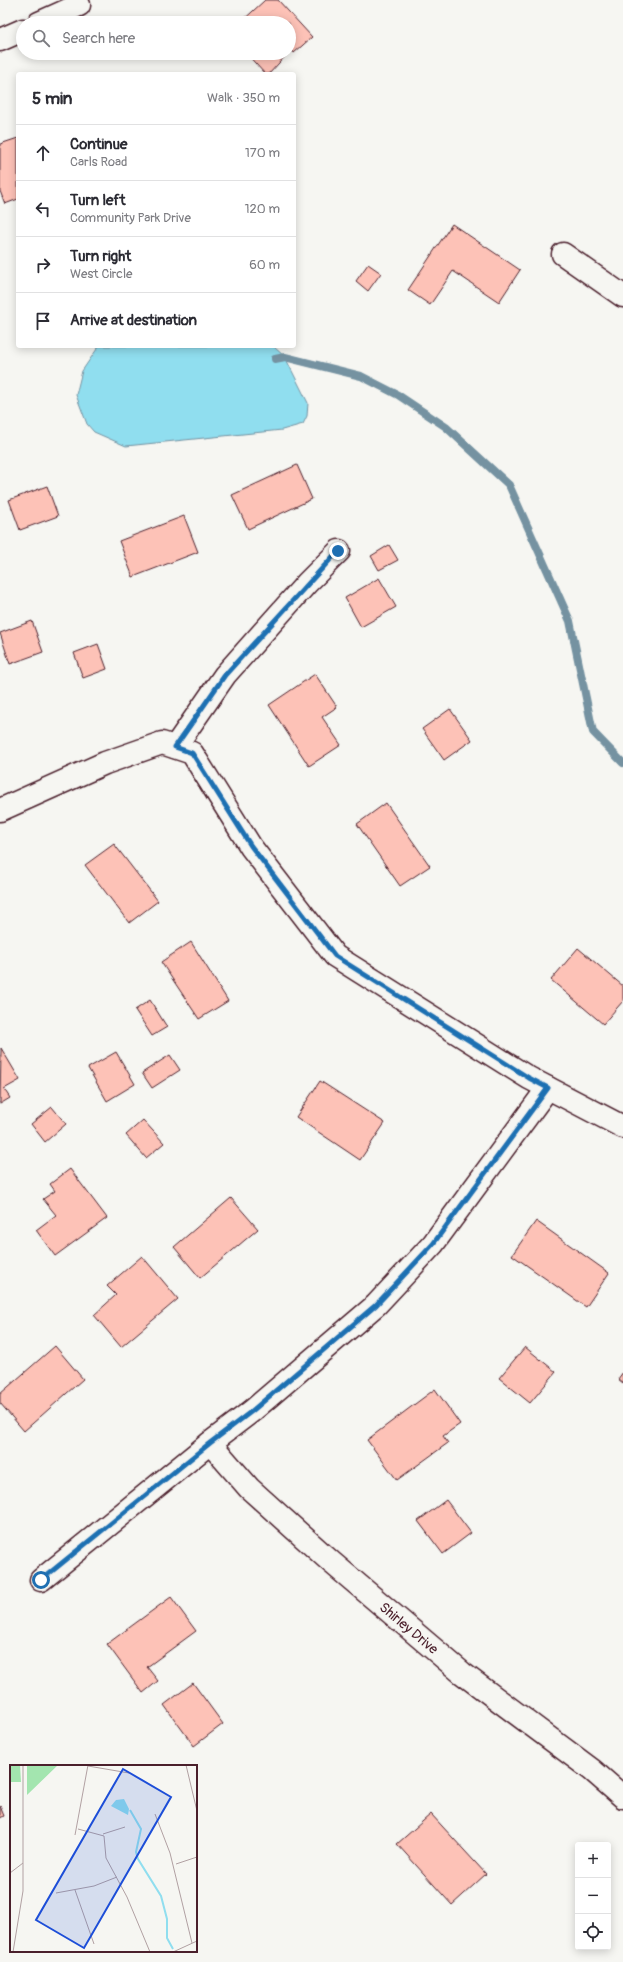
<!DOCTYPE html>
<html lang="en">
<head>
<meta charset="utf-8">
<style>
	:root { --surface:#fff; --page:#f2f2f3; --text:#2b2b33; --muted:#7c7c81; --line:#e1e1e2 }
	body { margin:0; font-family:Pangolin,sans-serif; background:var(--page); color:var(--text) }
	.controls { position:absolute; right:12px; bottom:12px; display:grid; overflow:hidden; border-radius:4px; box-shadow:0 2px 10px #0003 }
	.controls button { width:36px; height:36px; display:grid; place-items:center; padding:0; border:0; border-bottom:1px solid var(--line); background:var(--surface); color:var(--text); font:20px sans-serif }
	.stop { position:absolute; width:12px; height:12px; margin:-9px; border:3px solid #1f6fb2; border-radius:50%; background:#fff }
	.stop.end { background:#1f6fb2; border-color:#fff; box-shadow:0 1px 4px #0008 }
	.list { margin:0; padding:0; list-style:none }
	h2 { display:flex; justify-content:space-between; align-items:center; height:52px; margin:0; padding:0 16px; font-size:17px }
	h2 small { font-size:13px; font-weight:400; color:var(--muted) }
	.list li { display:grid; grid-template-columns:26px 1fr auto; gap:12px; align-items:center; box-sizing:border-box; height:56px; padding:0 16px; border-top:1px solid var(--line) }
	.list b { display:block; font-size:15px; white-space:nowrap }
	.list p { margin:0; font-size:13px; white-space:nowrap; color:var(--muted) }
	.list em { font-size:13px; font-style:normal; color:var(--muted) }
	.icon { flex:none; width:22px; height:22px; fill:none; stroke:currentColor; stroke-width:2; stroke-linecap:round; stroke-linejoin:round }
	.map { position:relative; flex:none; width:623px; height:1962px; overflow:hidden }
	.search { position:absolute; background:var(--surface); box-shadow:0 2px 10px #0003; left:16px; top:16px; width:280px; height:44px; display:flex; align-items:center; gap:10px; box-sizing:border-box; padding:0 14px; border-radius:22px; color:var(--muted); font-size:15px }
	.panel { position:absolute; background:var(--surface); box-shadow:0 2px 10px #0003; left:16px; top:72px; width:280px; height:276px; border-radius:4px }
	.map>svg:first-child { display:block }
	.water { fill:#90deef; stroke:#7492a1 }
	.lines { fill:none; stroke-linecap:round; stroke-linejoin:round }
	.stream { stroke:#7492a1; stroke-width:8 }
	.building { fill:#fdc2b7; stroke:#4a1f2b }
	.minor-casing { stroke:#4a1f2b; stroke-width:25 }
	.minor { stroke:#f6f6f2; stroke-width:22 }
	.route { stroke:#1f6fb2; stroke-width:5 }
	.labels { text-anchor:middle; stroke-width:3.5; stroke-linejoin:round; paint-order:stroke }
	.street-label { font-size:14px; fill:#4a1f2b; stroke:#f6f6f2 }
	.inset-river { fill:none; stroke:#90deef; stroke-width:2 }
	.inset-road { fill:none; stroke:#b1a0a2; stroke-width:1 }
	.view { fill:#1d4ed8; fill-opacity:0.15; stroke:#1d4ed8; stroke-width:2 }
	.inset-edge { fill:none; stroke:#4a1f2b; stroke-width:2 }
</style>
</head>
<body>
<div class="map">
<svg width="623" height="1962" viewBox="0 0 623 1962">
	<rect width="100%" height="100%" fill="#f6f6f2"/>
	<filter id="ink" filterUnits="userSpaceOnUse"><feTurbulence type="fractalNoise" baseFrequency=".025" numOctaves="2"/><feDisplacementMap in="SourceGraphic" scale="8" xChannelSelector="R" yChannelSelector="G"/><feConvolveMatrix kernelMatrix="1 2 1 2 8 2 1 2 1" color-interpolation-filters="sRGB"/></filter>
	<g filter="url(#ink)">
		<polygon class="water" points="99,346 273,346 285,357 308,403 307,416 303,424 282,430 126,446 94,432 87,424 76,395 82,371"/>
		<g class="lines">
			<polyline class="stream" points="275,359 285,357 361,376 398,395 446,427 509,485 570,621 593,732 623,763"/>
		</g>
		<g class="building">
			<polygon points="265,0 278,0 312,37 294,53 292,50 289,52 289,23 240,23"/>
			<polygon points="246,53 288,53 269,74 265,74"/>
			<polygon points="18,138 18,199 5,204 0,191 0,144"/>
			<polygon points="452,224 520,270 499,302 453,271 430,305 408,290"/>
			<polygon points="368,264 381,273 368,291 356,281"/>
			<polygon points="297,465 312,499 248,529 232,495"/>
			<polygon points="47,486 58,516 20,530 9,500"/>
			<polygon points="184,516 198,552 133,577 119,541"/>
			<polygon points="389,545 398,560 379,570 371,556"/>
			<polygon points="379,578 396,607 361,627 345,598"/>
			<polygon points="32,621 43,652 10,664 0,633"/>
			<polygon points="98,644 107,669 83,678 74,653"/>
			<polygon points="315,674 337,707 322,717 341,745 309,766 269,705"/>
			<polygon points="450,709 472,740 444,760 422,729"/>
			<polygon points="386,803 430,866 400,886 357,824"/>
			<polygon points="114,844 158,901 129,923 85,865"/>
			<polygon points="191,942 228,1001 199,1019 161,962"/>
			<polygon points="578,948 623,986 623,1001 603,1024 551,980"/>
			<polygon points="150,1000 167,1027 152,1036 135,1010"/>
			<polygon points="1,1048 20,1080 4,1089 10,1098 0,1104"/>
			<polygon points="116,1052 135,1084 107,1101 88,1068"/>
			<polygon points="170,1055 180,1070 152,1088 142,1073"/>
			<polygon points="320,1081 385,1123 360,1160 296,1117"/>
			<polygon points="52,1107 66,1124 45,1142 31,1124"/>
			<polygon points="143,1120 164,1143 146,1158 126,1135"/>
			<polygon points="70,1169 107,1218 55,1256 36,1230 56,1215 43,1199 55,1191 50,1184"/>
			<polygon points="231,1198 258,1229 200,1278 174,1247"/>
			<polygon points="536,1221 609,1273 586,1307 512,1255"/>
			<polygon points="142,1256 178,1299 121,1347 94,1315 116,1295 107,1286"/>
			<polygon points="55,1346 83,1379 24,1431 0,1403 0,1394"/>
			<polygon points="525,1347 556,1372 530,1403 499,1378"/>
			<polygon points="623,1372 623,1383 618,1379"/>
			<polygon points="435,1389 460,1424 443,1436 448,1443 397,1480 367,1440"/>
			<polygon points="446,1500 471,1533 443,1554 418,1521"/>
			<polygon points="171,1597 196,1631 147,1667 158,1681 143,1693 107,1644"/>
			<polygon points="193,1683 223,1724 194,1746 164,1705"/>
			<polygon points="0,1806 4,1816 0,1818"/>
			<polygon points="431,1814 486,1874 452,1905 397,1844"/>
		</g>
		<g class="lines">
			<g class="minor-casing">
				<g id="minor">
					<polyline points="39,23 79,5"/>
					<polyline points="0,40 23,30"/>
					<polyline points="563,254 623,296"/>
					<polyline points="175,747 225,675 307,583 339,551"/>
					<polyline points="0,810 105,763 162,743 192,753 251,847 335,956 529,1078 623,1127"/>
					<polyline points="210,1443 249,1488 330,1561 462,1673 592,1770 623,1797"/>
					<polyline points="41,1580 210,1443 252,1411 376,1305 433,1244 548,1088"/>
				</g>
			</g>
			<use href="#minor" class="minor"/>
		</g>
	</g>
	<g class="lines" filter="url(#ink)">
		<polyline class="route" points="41,1580 210,1443 252,1411 376,1305 433,1244 548,1088 529,1078 335,956 251,846 192,753 175,747 225,675 338,551"/>
	</g>
	<g class="labels">
		<g class="street-label">
			<text transform="translate(409 1628) rotate(40)" y="5">Shirley Drive</text>
		</g>
	</g>
	<g transform="translate(10 1765)">
		<rect width="187" height="187" fill="#f6f6f2"/>
		<path d="M0 0H10L11 17H0ZM17 0H48L17 30Z" fill="#a3e5af"/>
		<path d="M114 34 119 44 118 50 101 41 106 35Z" fill="#90deef"/>
		<path class="inset-river" d="M120 45 131 64 126 87 128 94 151 131 157 154V173L163 184"/>
		<path class="inset-road" d="M176 0 187 46M78 1 119 8M145 49 160 88 182 178M68 64 94 71 96 93 117 132 140 187M93 69 115 62M65 70 78 0M166 99 187 92M0 108 13 98M65 125 84 179M46 128 84 121 107 112M3 187 13 126V0M163 187 187 176"/>
		<path class="view" d="M113 4 161 32 74 183 26 155Z"/>
		<rect width="187" height="187" class="inset-edge"/>
	</g>
</svg>
<div class="controls">
<button>+</button>
<button>−</button>
<button><svg class="icon" aria-label="locate" viewBox="0 0 24 24"><circle cx="12" cy="12" r="6"/><path d="M12 2v4M12 18v4M2 12h4M18 12h4"/></svg></button>
</div>
<div class="stop" style="left:41px;top:1580px"></div>
<div class="stop end" style="left:338px;top:551px"></div>
<div class="search"><svg class="icon" aria-label="search" viewBox="0 0 24 24"><circle cx="10" cy="10" r="6"/><path d="M15 15l6 6"/></svg>Search here</div>
<section class="panel">
<h2>5 min<small>Walk · 350 m</small></h2>
<ul class="list">
<li><svg class="icon" aria-label="ahead" viewBox="0 0 24 24"><path d="M12 20V5M6 11l6-6 6 6"/></svg><div><b>Continue</b><p>Carls Road</p></div><em>170 m</em></li>
<li><svg class="icon" aria-label="left" viewBox="0 0 24 24"><path d="M17 20v-9H6M10 6l-5 5 5 5"/></svg><div><b>Turn left</b><p>Community Park Drive</p></div><em>120 m</em></li>
<li><svg class="icon" aria-label="right" viewBox="0 0 24 24"><path d="M7 20v-9h11M14 6l5 5-5 5"/></svg><div><b>Turn right</b><p>West Circle</p></div><em>60 m</em></li>
<li><svg class="icon" aria-label="arrive" viewBox="0 0 24 24"><path d="M6 21V4h12l-3 4 3 4H6"/></svg><div><b>Arrive at destination</b></div></li>
</ul>
</section>
</div>
</body>
</html>
